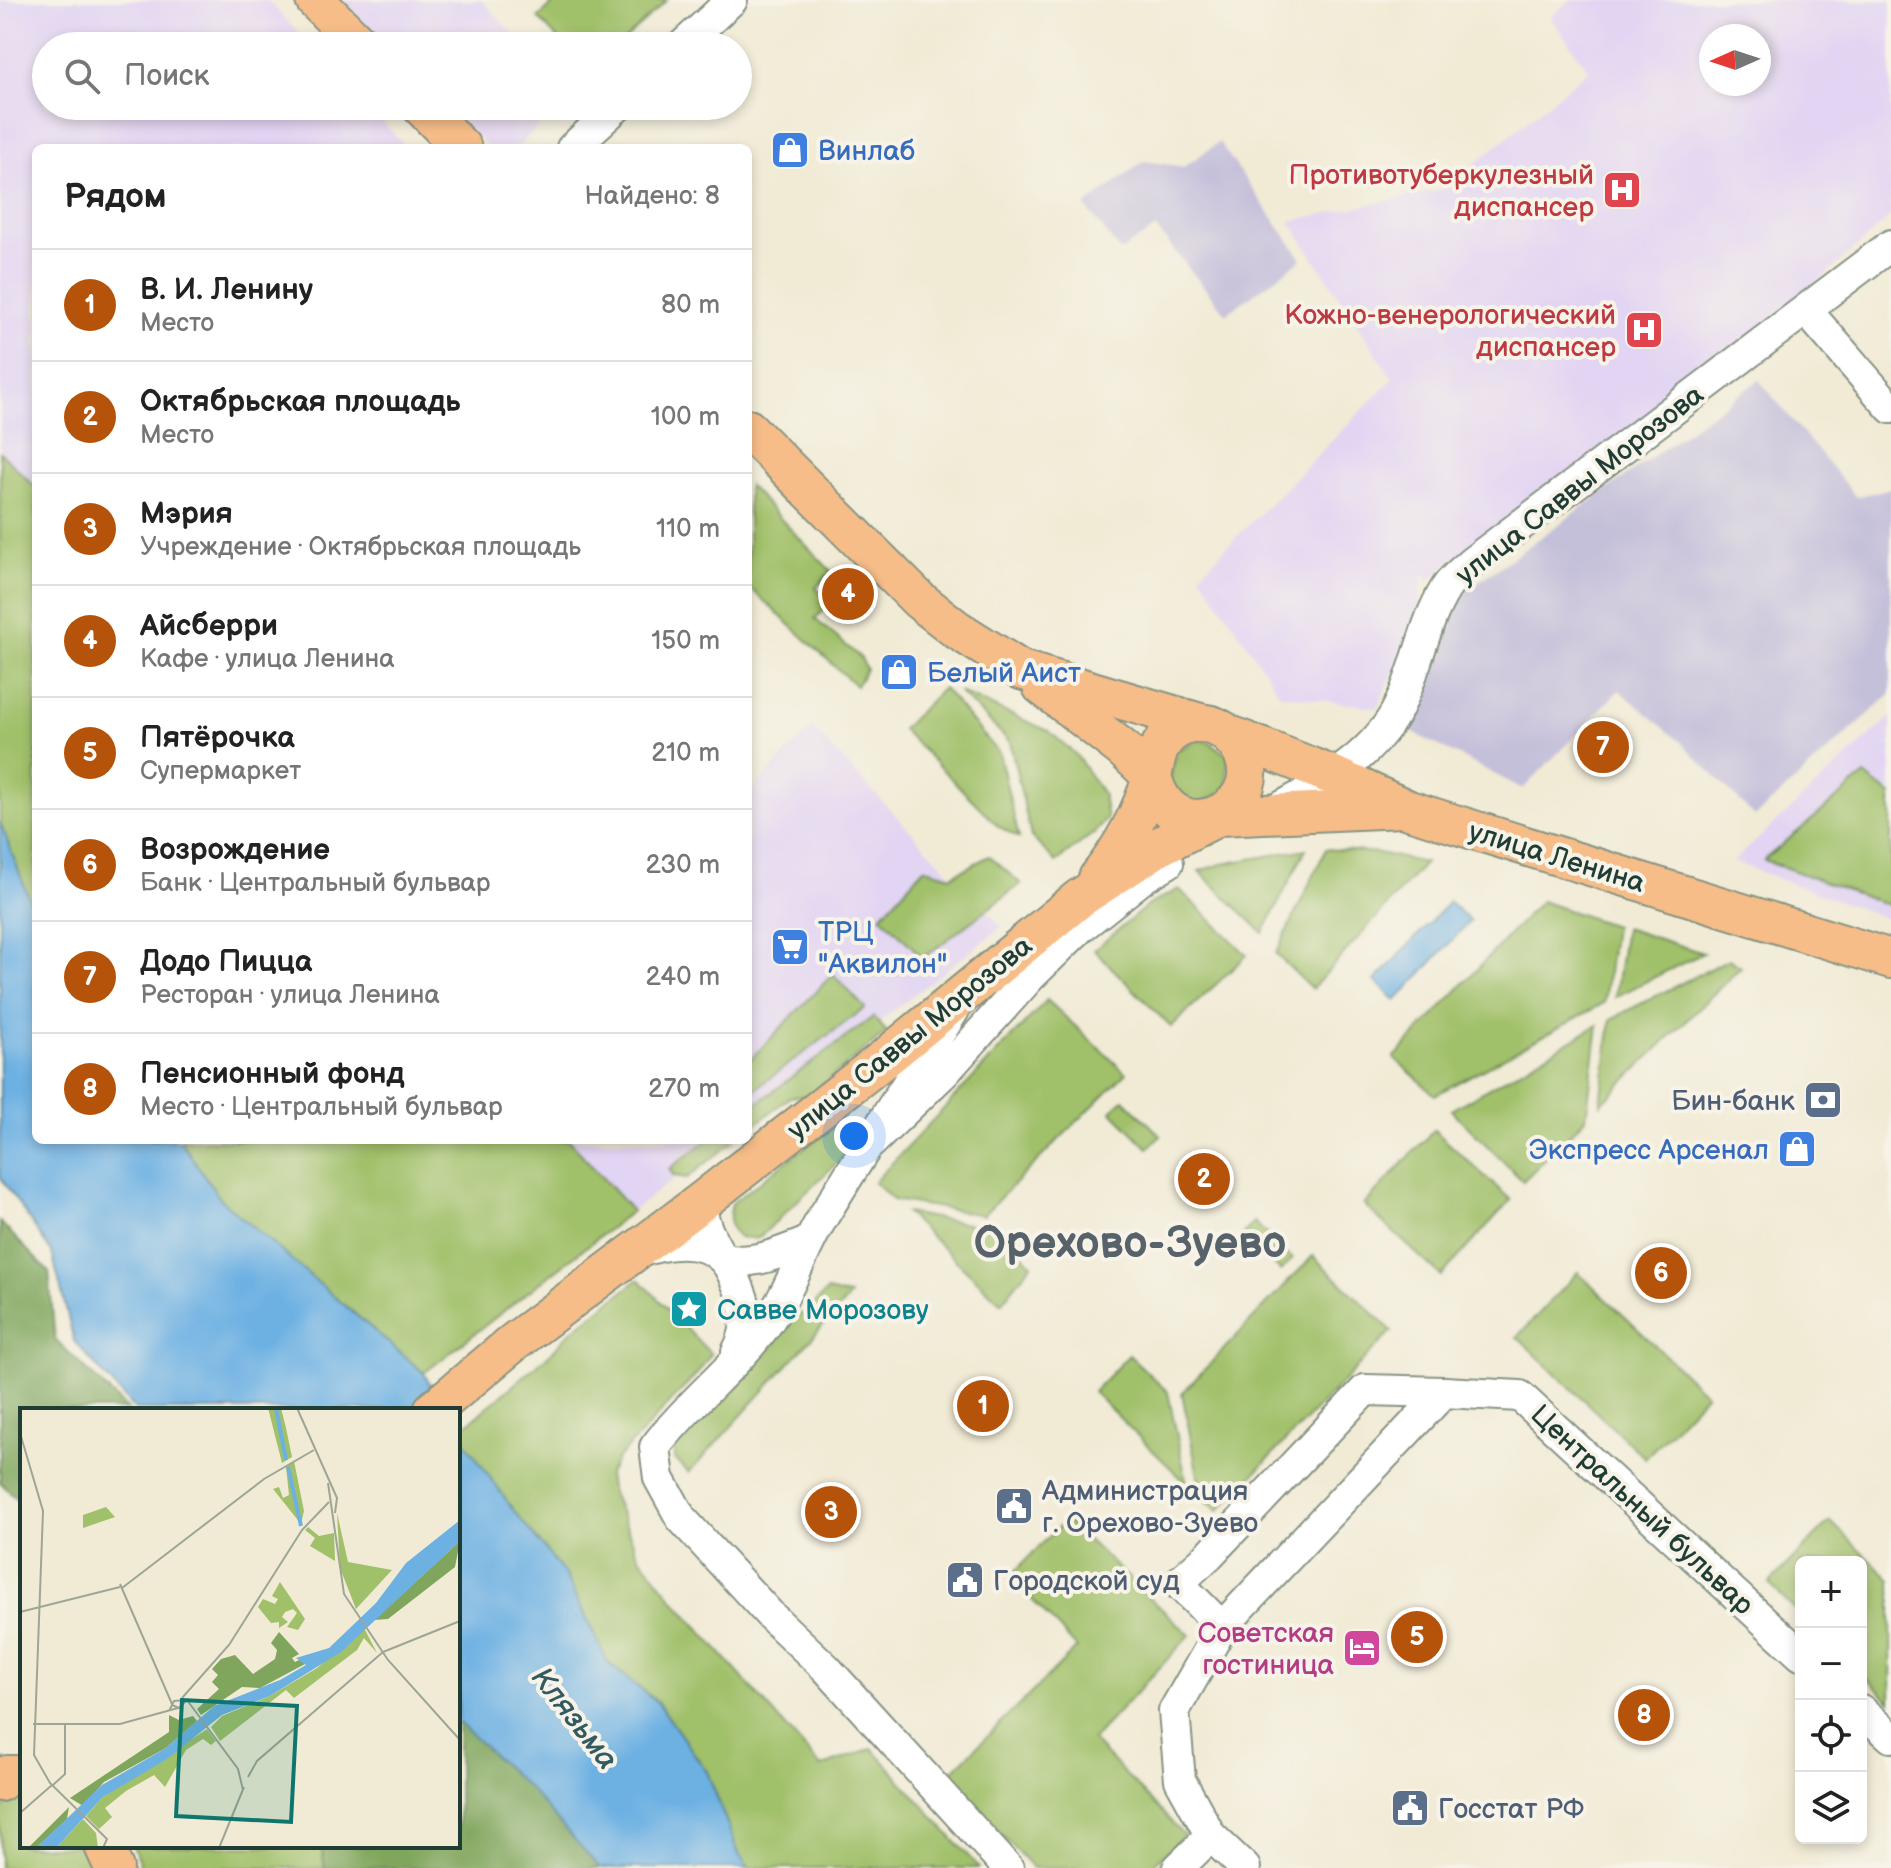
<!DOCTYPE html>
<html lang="ru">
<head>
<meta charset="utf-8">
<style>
	:root { --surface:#fff; --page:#f6f6f6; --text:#222; --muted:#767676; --line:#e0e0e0; --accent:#b45309 }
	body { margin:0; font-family:"Balsamiq Sans",sans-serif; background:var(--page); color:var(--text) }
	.controls { position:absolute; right:24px; bottom:24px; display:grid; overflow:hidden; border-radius:12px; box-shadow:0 4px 12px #0003 }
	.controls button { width:72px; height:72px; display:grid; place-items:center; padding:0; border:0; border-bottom:2px solid var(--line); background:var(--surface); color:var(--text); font:40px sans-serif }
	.compass { position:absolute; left:1699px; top:24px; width:72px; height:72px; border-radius:50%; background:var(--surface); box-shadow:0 4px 12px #0003; rotate:267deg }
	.you { position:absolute; left:854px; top:1136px; width:28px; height:28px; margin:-20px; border:6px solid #fff; border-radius:50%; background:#1a73e8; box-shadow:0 0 0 12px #1a73e833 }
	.badge { display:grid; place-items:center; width:52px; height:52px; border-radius:50%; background:var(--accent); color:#fff; font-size:26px; font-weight:700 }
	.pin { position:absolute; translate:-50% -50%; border:4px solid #fff; box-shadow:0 2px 8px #0006 }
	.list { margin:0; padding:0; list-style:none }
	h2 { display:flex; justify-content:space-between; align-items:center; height:104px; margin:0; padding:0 32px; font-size:34px }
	h2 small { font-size:26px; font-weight:400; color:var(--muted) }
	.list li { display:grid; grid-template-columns:52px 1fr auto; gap:24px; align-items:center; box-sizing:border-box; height:112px; padding:0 32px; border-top:2px solid var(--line) }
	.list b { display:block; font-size:30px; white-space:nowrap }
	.list p { margin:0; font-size:26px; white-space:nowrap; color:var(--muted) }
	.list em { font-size:26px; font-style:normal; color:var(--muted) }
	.icon { flex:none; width:44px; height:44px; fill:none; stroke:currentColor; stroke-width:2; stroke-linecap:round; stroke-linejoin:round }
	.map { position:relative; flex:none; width:1891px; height:1868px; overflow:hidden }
	.search { position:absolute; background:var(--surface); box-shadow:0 4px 12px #0003; left:32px; top:32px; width:720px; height:88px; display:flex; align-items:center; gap:20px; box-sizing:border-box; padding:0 28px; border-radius:44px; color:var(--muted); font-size:30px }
	.panel { position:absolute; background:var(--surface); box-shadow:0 4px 12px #0003; left:32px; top:144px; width:720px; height:1000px; border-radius:12px }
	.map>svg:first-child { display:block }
	.built { fill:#e2d4f3; fill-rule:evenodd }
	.industrial { fill:#c5c0da }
	.green { fill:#a0c069; stroke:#607e4e; stroke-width:2 }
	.forest { fill:#80a65d; stroke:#507248; stroke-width:2 }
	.water { fill:#6db1e3; stroke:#46778c; stroke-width:2 }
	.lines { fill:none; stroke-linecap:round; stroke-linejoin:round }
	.minor-casing { stroke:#889484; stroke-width:34 }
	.major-casing { stroke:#889484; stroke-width:42 }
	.minor { stroke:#fff; stroke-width:30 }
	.major { stroke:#f7bd88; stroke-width:38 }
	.labels { text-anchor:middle; stroke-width:8; stroke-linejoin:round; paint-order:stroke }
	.shop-label { font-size:28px; fill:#366cbe; stroke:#f7f3e8; text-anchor:start }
	.health-label { font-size:28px; fill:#be3a42; stroke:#f7f3e8; text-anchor:end }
	.street-label { font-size:28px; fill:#1f3d34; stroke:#f7f3e8 }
	.service-label { font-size:28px; fill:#4e5e75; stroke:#f7f3e8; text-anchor:start }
	.culture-label { font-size:28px; fill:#0d838f; stroke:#f7f3e8; text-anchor:start }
	.hotel-label { font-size:28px; fill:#b23c85; stroke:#f7f3e8; text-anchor:end }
	.water-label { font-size:30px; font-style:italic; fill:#325a60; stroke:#f7f3e8 }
	.town-label { font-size:44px; font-weight:bold; fill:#57626a; stroke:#f7f3e8 }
	.inset-river { fill:none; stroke:#6db1e3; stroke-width:4 }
	.inset-road { fill:none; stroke:#9da595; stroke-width:2 }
	.view { fill:#0f766e; fill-opacity:0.15; stroke:#0f766e; stroke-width:4 }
	.inset-edge { fill:none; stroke:#1f3d34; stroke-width:4 }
</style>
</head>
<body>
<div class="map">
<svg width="1891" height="1868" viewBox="0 0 1891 1868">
	<rect width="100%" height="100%" fill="#f7f3e8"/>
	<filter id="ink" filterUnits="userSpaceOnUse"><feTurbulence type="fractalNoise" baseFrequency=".0125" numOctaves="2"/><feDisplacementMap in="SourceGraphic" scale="16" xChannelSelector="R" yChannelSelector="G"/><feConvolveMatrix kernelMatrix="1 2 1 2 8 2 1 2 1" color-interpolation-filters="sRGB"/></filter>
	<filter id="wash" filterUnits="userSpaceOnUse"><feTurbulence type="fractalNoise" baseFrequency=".006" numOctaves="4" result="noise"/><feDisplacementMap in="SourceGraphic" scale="32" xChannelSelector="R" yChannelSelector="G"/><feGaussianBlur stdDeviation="1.8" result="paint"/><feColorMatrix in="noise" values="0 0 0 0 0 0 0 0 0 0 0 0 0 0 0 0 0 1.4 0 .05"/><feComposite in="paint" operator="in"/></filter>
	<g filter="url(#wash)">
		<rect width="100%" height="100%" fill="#f1ebd5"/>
		<g class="built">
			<polygon points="0,0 267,0 311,46 46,46 46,106 367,106 407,148 36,148 36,488 0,452"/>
			<polygon points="340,0 481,0 525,46 386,46"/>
			<path d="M1571 0H1891V216L1788 309 1430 580 1423 574 1417 619 1377 708 1280 694 1200 574 1393 379 1290 221 1444 189 1589 70 1550 17ZM1711 36H1759V84H1711Z"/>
			<polygon points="447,106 560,106 516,148 489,148"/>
			<polygon points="1891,717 1891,920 1733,862"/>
			<polygon points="812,728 1002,927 748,1122 748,794"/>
			<polygon points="569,1140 724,1140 632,1211"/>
		</g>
		<g class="industrial">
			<polygon points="1219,142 1302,259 1226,314 1156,228 1120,251 1085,206 1144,161 1184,167"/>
			<polygon points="1759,380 1856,497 1891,488 1891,694 1755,817 1682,743 1619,690 1523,789 1408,730 1451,602"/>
		</g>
		<g class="green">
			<polygon points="557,0 667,0 618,46 565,46 538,18"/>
			<polygon points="0,452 36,488 36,917 0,822"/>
			<polygon points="748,485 831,571 816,588 832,602 815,619 861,658 866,669 856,686 748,586"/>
			<polygon points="943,688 999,753 1019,838 998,826 902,729"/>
			<polygon points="959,692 1049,731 1076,755 1103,794 1107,819 1095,832 1056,862 1031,837 1010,742"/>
			<polygon points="1198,740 1210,742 1228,756 1227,790 1196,805 1169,783 1177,750"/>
			<polygon points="1865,775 1891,795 1891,906 1764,860"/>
			<polygon points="1306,849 1263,933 1199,871 1222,864"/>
			<polygon points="1326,849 1379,853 1425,863 1312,989 1276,954"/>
			<polygon points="989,856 1021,884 923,958 881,916 924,868 951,876"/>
			<polygon points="1179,889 1247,955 1171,1027 1094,950 1148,905"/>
			<polygon points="1541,901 1614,926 1604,1003 1435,1095 1394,1058"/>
			<polygon points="1625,928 1703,953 1615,997"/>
			<polygon points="1729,959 1741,967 1601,1104 1611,1019"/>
			<polygon points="833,974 865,1008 748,1094 748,1062"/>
			<polygon points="1047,1000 1126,1073 983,1215 893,1200 874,1182"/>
			<polygon points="873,1017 887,1032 810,1095 790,1097 748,1130 748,1110"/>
			<polygon points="1598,1025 1586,1118 1523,1181 1451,1110"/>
			<polygon points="1124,1099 1161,1136 1148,1148 1111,1111"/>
			<path d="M840 1124 849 1128 853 1140 848 1152 759 1238C732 1242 726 1228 732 1203L833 1126Z"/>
			<polygon points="1434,1130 1511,1200 1441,1276 1364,1205"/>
			<polygon points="180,1140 569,1140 632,1211 424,1373 221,1200"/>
			<polygon points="708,1140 735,1140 687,1178 674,1176 669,1169"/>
			<polygon points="906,1213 997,1229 1032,1264 1001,1303"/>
			<polygon points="1254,1222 1292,1259 1281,1271 1242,1235"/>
			<polygon points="1313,1256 1392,1331 1218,1511 1202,1497 1182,1393"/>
			<polygon points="1578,1272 1706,1394 1645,1458 1517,1337"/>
			<polygon points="639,1279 711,1354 696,1375 618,1458 608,1475 610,1488 638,1554 674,1600 821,1767 872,1748 979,1868 749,1868 739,1854 707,1772 658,1703 608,1663 566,1576 511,1507 458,1432 550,1354 570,1332"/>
			<polygon points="827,1291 850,1296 689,1473 675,1459 673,1443 789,1315 803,1314"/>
			<polygon points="1129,1355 1168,1392 1187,1484 1093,1392"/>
			<polygon points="1066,1520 1190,1635 1092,1740 1184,1835 1150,1868 1033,1868 946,1777 1077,1648 1010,1576"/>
			<polygon points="1830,1521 1891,1580 1891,1702 1861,1673 1861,1562 1801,1562 1801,1615 1769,1584"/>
			<polygon points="22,1795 22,1846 83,1846 92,1868 0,1868 0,1812 14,1797"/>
			<polygon points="133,1846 321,1846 325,1868 141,1868"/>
		</g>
		<g class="forest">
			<polygon points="0,1222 49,1272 55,1339 128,1410 22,1410 22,1504 0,1482"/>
			<polygon points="458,1722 531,1791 600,1868 325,1868 321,1846 458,1846"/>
		</g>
		<g class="water">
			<polygon points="0,822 36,917 36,1140 180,1140 221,1200 424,1373 445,1410 135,1410 74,1341 52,1253 0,1177"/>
			<polygon points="1449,902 1470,921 1396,1001 1375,981"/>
			<polygon points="458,1432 511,1507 566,1576 608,1663 658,1703 707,1772 739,1854 749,1868 600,1868 531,1791 458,1722"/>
		</g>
	</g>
	<g filter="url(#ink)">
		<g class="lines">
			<g class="minor-casing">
				<g id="minor">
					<polyline points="682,46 732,0"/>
					<polyline points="572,148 618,106"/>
					<polyline points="1807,311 1891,408"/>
					<path d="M1268 814C1315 789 1369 760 1396 712 1417 673 1422 626 1446 588 1452 578 1463 570 1472 562L1891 245"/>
					<path d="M954 1010C910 1081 863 1150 820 1222 801 1255 789 1293 766 1325 734 1369 688 1403 655 1447L659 1478 681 1518 771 1616 826 1668 1008 1868"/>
					<polyline points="868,1146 944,1073 1031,976 1080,928 1143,878 1168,863"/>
					<path d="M701 1202C702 1224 711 1239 722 1258 752 1267 781 1252 808 1242"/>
					<path d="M636 1253C662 1244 699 1236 722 1258 730 1265 736 1281 740 1291 749 1313 748 1331 737 1352"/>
					<polyline points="1222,1627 1178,1583 1209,1555 1365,1390 1444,1392"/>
					<polyline points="1861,1710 1891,1737"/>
					<polyline points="1178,1868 1211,1836"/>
					<polyline points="1245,1868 1211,1836 1180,1780 1174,1711 1222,1627 1444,1392 1520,1396 1801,1655"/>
				</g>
			</g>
			<g class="major-casing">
				<g id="major">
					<polyline points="315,0 361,46"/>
					<polyline points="421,106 462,148"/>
					<polyline points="748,429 919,600 956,629 1021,670 1200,723"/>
					<polyline points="1042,686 1123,749 1152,776"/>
					<polyline points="1230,735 1334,776 1409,810 1891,959"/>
					<path d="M1098 878C1121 850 1142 812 1152 777 1155 765 1155 753 1163 742 1170 731 1186 723 1199 723 1214 724 1227 731 1236 743 1282 802 1173 862 1152 776"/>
					<polyline points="433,1410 513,1343 701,1202 890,1054 1080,898 1158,847 1219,816 1403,808"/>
					<polyline points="0,1782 7,1775 22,1775"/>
					<polyline points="104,1846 114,1868"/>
				</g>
			</g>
			<use href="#minor" class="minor"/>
			<use href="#major" class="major"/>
		</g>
	</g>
	<defs>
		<g id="shop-square" transform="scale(2)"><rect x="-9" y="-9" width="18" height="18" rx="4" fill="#3f7fe0" stroke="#f7f3e8"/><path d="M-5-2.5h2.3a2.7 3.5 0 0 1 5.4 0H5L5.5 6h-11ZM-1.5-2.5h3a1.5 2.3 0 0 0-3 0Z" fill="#fff"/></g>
		<g id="hospital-square" transform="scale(2)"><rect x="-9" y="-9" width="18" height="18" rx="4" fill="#e0444e" stroke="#f7f3e8"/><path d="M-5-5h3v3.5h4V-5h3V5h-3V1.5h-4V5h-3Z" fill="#fff"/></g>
		<g id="supermarket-square" transform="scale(2)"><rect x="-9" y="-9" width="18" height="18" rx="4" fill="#3f7fe0" stroke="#f7f3e8"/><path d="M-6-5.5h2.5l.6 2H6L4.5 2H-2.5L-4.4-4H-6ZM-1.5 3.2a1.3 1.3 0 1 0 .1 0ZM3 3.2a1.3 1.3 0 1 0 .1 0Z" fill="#fff"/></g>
		<g id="bank-square" transform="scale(2)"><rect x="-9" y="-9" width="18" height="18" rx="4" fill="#5c6f8a" stroke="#f7f3e8"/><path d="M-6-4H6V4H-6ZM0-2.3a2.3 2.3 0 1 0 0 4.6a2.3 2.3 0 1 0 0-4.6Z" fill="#fff"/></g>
		<g id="sight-square" transform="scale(2)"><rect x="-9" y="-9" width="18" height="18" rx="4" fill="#0f9aa8" stroke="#f7f3e8"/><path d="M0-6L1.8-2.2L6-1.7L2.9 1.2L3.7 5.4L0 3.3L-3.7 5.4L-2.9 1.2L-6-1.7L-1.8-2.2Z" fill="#fff"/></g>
		<g id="civic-square" transform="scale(2)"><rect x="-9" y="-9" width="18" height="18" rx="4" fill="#5c6f8a" stroke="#f7f3e8"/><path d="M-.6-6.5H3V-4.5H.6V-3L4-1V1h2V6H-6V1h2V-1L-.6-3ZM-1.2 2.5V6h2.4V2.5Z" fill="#fff"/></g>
		<g id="hotel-square" transform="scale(2)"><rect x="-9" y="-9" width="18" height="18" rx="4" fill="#d1479c" stroke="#f7f3e8"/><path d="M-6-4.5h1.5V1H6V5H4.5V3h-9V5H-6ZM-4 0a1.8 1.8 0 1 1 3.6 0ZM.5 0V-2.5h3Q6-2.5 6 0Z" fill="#fff"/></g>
	</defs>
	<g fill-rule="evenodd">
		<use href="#shop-square" x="790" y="150"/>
		<use href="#hospital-square" x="1622" y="190"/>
		<use href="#hospital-square" x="1644" y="330"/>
		<use href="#shop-square" x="899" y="672"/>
		<use href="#supermarket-square" x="790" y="947"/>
		<use href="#bank-square" x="1823" y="1100"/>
		<use href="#shop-square" x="1797" y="1149"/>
		<use href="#sight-square" x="689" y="1309"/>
		<use href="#civic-square" x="1014" y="1506"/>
		<use href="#civic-square" x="965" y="1580"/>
		<use href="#hotel-square" x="1362" y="1648"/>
		<use href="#civic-square" x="1410" y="1808"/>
	</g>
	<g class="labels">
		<g class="shop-label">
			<text x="818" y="160">Винлаб</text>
			<text x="927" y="682">Белый Аист</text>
			<text x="818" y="941">ТРЦ<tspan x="818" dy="32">"Аквилон"</tspan></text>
			<text x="1769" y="1159" text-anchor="end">Экспресс Арсенал</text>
		</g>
		<g class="health-label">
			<text x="1594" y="184">Противотуберкулезный<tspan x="1594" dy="32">диспансер</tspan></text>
			<text x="1616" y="324">Кожно-венерологический<tspan x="1616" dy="32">диспансер</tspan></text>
		</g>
		<g class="street-label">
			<text transform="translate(1579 484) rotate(-38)" y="10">улица Саввы Морозова</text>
			<text transform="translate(1557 856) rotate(17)" y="10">улица Ленина</text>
			<text transform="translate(909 1037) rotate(-39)" y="10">улица Саввы Морозова</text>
			<text transform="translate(1643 1509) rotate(43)" y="10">Центральный бульвар</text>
		</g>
		<g class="service-label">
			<text x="1795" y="1110" text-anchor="end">Бин-банк</text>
			<text x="1042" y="1500">Администрация<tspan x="1042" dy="32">г. Орехово-Зуево</tspan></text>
			<text x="993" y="1590">Городской суд</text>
			<text x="1438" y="1818">Госстат РФ</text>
		</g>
		<g class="culture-label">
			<text x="717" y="1319">Савве Морозову</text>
		</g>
		<g class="hotel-label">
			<text x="1334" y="1642">Советская<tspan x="1334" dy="32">гостиница</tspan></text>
		</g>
		<g class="water-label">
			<text transform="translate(575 1718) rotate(52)" y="10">Клязьма</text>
		</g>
		<g class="town-label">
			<text x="1130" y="1257">Орехово-Зуево</text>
		</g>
	</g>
	<g transform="translate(20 1408)">
		<rect width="440" height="440" fill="#f1ebd5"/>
		<path d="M248 0H261L266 20 272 49 262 55ZM274 53 284 103 281 116 253 81 259 79 263 90 269 87 266 59ZM325 89 317 105 328 154 372 162 336 201 320 160 317 105ZM86 99 95 109 63 120V107ZM288 119 299 128 314 125 315 153 290 138 295 130 285 122ZM260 174 285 211 278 222 267 219 277 205 273 201 265 204 262 209 268 214 259 220V214L251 215 238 199 243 191 255 196 258 191 252 188ZM344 220 357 245 344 230 337 242 274 290 266 282 200 333 191 319 202 308 250 288 297 260ZM187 321 196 333 191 337 183 331 166 342 145 379 134 367 106 383 85 400 92 409 79 421 66 408 83 389ZM63 411 76 425 78 440H36Z" fill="#a0c069"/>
		<path d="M440 133 435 159 368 211 354 212ZM259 224 279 246 272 250 275 254 281 251 285 256 240 280 222 279 181 307 177 301 199 281 192 274 198 267 192 261 201 251 215 247 233 266 255 251 257 242 251 235ZM149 307 159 312 173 308 177 313 146 340 84 374 63 398 50 390 149 324ZM49 399 47 411 16 440H8Z" fill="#80a65d"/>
		<path d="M440 112V133L321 244 250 288 202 307 147 351 83 389 36 440H16L82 377 146 340 194 298 260 272 286 257 276 250 309 240 356 195 386 155Z" fill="#6db1e3"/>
		<path class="inset-river" d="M256 0 266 52M268 59 281 118"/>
		<path class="inset-road" d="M277 0 317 90 315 105M0 25 23 103 14 347 30 375 87 431 83 440M308 75 324 186 368 252 440 332M100 176 152 296M102 180 244 71 294 42M0 204 100 179M363 244 440 213M162 290 209 237 282 122 309 94M167 292 218 361 223 382M149 303 154 293 167 292 159 300 152 297M13 316H100L158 300M228 369 237 353 363 244M33 377 45 366V317M0 405 32 377M199 440 224 379"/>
		<path class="view" d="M162 292 277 298 271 414 156 408Z"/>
		<rect width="440" height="440" class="inset-edge"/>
	</g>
</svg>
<div class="controls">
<button>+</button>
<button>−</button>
<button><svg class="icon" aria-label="locate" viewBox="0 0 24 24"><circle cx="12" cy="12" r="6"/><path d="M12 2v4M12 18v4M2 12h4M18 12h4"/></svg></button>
<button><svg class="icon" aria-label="layers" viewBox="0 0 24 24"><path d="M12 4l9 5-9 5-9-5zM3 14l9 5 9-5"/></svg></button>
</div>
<svg class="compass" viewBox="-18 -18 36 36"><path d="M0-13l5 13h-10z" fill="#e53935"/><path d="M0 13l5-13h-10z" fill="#767676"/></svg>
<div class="you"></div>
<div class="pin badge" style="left:983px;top:1406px">1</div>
<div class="pin badge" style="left:1204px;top:1179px">2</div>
<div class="pin badge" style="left:831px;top:1512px">3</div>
<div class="pin badge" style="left:848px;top:594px">4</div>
<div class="pin badge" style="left:1417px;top:1637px">5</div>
<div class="pin badge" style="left:1661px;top:1273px">6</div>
<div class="pin badge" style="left:1603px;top:747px">7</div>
<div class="pin badge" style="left:1644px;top:1715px">8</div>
<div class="search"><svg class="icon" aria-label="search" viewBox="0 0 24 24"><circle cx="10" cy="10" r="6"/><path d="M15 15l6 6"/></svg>Поиск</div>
<section class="panel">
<h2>Рядом<small>Найдено: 8</small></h2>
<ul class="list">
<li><span class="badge">1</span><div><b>В. И. Ленину</b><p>Место</p></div><em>80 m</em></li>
<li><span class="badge">2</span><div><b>Октябрьская площадь</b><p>Место</p></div><em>100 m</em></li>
<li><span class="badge">3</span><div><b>Мэрия</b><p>Учреждение · Октябрьская площадь</p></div><em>110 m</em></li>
<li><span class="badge">4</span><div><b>Айсберри</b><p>Кафе · улица Ленина</p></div><em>150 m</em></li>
<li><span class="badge">5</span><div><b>Пятёрочка</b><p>Супермаркет</p></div><em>210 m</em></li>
<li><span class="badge">6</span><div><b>Возрождение</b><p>Банк · Центральный бульвар</p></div><em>230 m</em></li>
<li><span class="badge">7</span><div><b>Додо Пицца</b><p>Ресторан · улица Ленина</p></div><em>240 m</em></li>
<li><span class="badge">8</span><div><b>Пенсионный фонд</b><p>Место · Центральный бульвар</p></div><em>270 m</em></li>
</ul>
</section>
</div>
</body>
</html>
